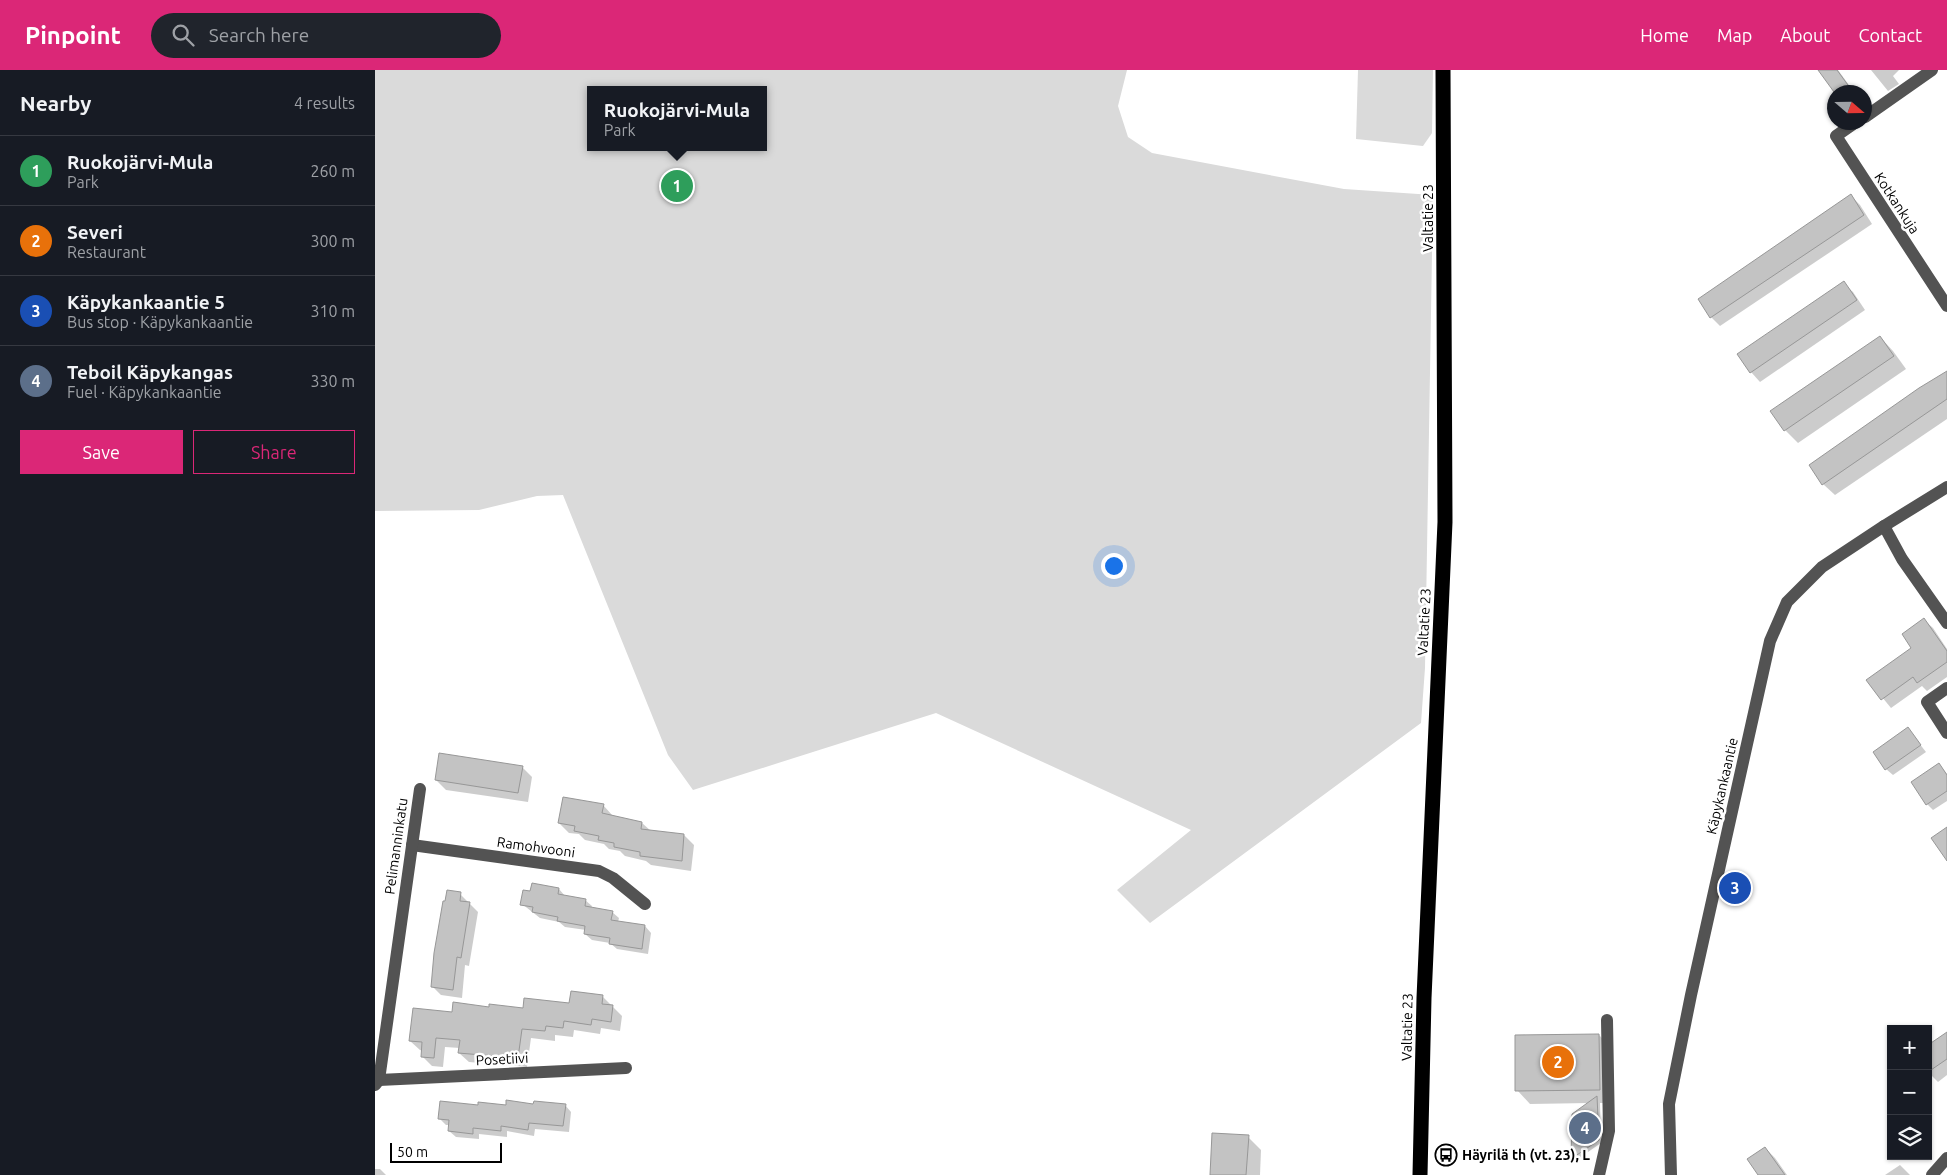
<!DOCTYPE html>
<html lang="en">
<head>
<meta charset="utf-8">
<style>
	:root { --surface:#171b24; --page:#20242c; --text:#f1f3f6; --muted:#9ea1a6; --line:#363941; --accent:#db2777 }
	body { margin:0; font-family:Ubuntu,sans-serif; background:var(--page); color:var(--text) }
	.controls { position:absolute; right:15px; bottom:15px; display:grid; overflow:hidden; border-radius:0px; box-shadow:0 1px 4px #0004 }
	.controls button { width:45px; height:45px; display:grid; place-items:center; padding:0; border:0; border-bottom:1px solid var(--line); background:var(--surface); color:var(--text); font:25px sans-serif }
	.compass { position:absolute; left:1452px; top:15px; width:45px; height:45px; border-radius:50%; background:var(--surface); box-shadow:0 1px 4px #0004; rotate:110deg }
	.scale { position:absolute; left:15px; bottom:12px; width:112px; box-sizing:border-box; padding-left:5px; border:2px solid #000; border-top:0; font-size:14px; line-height:18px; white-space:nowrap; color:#000; -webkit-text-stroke:4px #fff; paint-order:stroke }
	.you { position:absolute; left:738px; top:495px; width:18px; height:18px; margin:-12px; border:4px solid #fff; border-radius:50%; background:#1a73e8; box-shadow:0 0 0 8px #1a73e833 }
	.badge { display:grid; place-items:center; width:32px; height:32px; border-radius:50%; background:var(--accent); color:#fff; font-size:16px; font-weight:700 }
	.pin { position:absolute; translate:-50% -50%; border:2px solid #fff; box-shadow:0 1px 5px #0006 }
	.popup { position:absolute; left:212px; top:16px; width:180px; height:65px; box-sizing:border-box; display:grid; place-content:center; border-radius:0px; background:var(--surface); filter:drop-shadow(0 1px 4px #0005); font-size:16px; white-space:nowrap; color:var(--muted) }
	.popup b { font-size:19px; color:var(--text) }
	.popup::after { content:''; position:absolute; left:50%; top:100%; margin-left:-10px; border:10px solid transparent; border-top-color:var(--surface) }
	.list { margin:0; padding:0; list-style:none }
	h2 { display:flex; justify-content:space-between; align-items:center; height:65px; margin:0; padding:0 20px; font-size:21px }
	h2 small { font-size:16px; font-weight:400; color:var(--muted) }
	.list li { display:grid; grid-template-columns:32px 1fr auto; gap:15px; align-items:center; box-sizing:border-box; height:70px; padding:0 20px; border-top:1px solid var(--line) }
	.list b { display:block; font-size:19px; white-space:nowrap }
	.list p { margin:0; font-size:16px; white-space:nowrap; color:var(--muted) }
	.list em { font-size:16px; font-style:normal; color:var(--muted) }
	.actions { display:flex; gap:10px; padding:15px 20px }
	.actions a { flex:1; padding:11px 0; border:1px solid var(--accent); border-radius:0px; text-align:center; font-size:18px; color:var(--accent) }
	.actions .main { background:var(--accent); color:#fff }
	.icon { flex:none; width:28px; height:28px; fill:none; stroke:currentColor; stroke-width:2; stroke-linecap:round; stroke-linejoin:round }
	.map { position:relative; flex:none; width:1572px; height:1105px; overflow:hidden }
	header { display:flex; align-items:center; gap:30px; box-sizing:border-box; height:70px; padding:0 25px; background:var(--accent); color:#fff }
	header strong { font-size:24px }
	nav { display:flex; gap:28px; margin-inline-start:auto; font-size:18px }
	.search { width:350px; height:45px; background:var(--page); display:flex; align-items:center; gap:12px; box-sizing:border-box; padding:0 18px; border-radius:28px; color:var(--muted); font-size:19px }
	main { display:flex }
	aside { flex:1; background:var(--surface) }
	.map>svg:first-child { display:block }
	.green { fill:#dadada; fill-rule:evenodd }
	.shadow { fill:#0003 }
	.building { fill:#c3c3c3; stroke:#979797 }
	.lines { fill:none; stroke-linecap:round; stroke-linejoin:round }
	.minor { stroke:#535353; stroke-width:12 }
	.highway { stroke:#000; stroke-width:15 }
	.labels { text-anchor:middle; stroke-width:5; stroke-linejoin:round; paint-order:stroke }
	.street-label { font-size:14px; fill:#000; stroke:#fff }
	.poi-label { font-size:14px; font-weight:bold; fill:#000; stroke:#fff; text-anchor:start }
</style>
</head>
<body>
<header>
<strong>Pinpoint</strong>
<div class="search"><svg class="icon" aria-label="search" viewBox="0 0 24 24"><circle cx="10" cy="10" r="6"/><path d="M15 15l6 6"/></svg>Search here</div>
<nav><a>Home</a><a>Map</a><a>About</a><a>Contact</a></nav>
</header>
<main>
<aside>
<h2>Nearby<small>4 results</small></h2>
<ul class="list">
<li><span class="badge" style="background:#2e9e5b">1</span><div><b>Ruokojärvi-Mula</b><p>Park</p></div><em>260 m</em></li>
<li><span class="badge" style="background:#e8710a">2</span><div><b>Severi</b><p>Restaurant</p></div><em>300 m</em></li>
<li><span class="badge" style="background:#1a4fb4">3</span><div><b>Käpykankaantie 5</b><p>Bus stop · Käpykankaantie</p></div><em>310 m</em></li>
<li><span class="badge" style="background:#5c6f8a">4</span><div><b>Teboil Käpykangas</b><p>Fuel · Käpykankaantie</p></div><em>330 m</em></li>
</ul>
<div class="actions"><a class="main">Save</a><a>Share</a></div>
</aside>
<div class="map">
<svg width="1572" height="1105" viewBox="0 0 1572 1105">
	<rect width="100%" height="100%" fill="#fff"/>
	<g class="green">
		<path d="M0 0H752L743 36 753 67 777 83 969 119 1058 125 1050 598 1046 653 775 853 742 820 816 760 561 643 318 720 293 685 188 425 162 426 104 440 0 441ZM216 20H388V77H216Z"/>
		<polygon points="983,0 1058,0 1057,63 1048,76 981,69"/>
	</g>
	<g class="shadow">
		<polygon points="1445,0 1463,0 1479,22 1460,22"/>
		<polygon points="1496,0 1524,0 1518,6 1524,14 1513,21"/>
		<polygon points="1476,126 1485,135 1497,154 1345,256 1336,247"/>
		<polygon points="1468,213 1478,222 1490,240 1385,312 1376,302"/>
		<polygon points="1505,267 1518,281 1531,299 1423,373 1410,360"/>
		<polygon points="1572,302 1572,349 1460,425 1448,414"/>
		<polygon points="1549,550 1558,558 1572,579 1572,607 1552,621 1547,616 1516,638 1493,610 1538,578"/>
		<polygon points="1533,659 1551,682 1518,705 1511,699"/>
		<polygon points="1564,694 1572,704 1572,731 1558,740 1552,734"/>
		<polygon points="147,697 157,707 153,732 71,720 61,710"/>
		<polygon points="228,735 238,746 267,753 276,761 309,765 319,775 316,801 276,795 271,791 250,786 245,781 234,779 229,774 210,770 204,764 194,763 184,753"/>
		<polygon points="184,819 190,826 210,830 217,836 216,839 237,842 244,848 243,852 270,856 276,863 273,884 242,879 235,873 217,870 210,864 211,860 190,857 184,852 165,848 147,834 156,822"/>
		<polygon points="85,824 103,842 94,896 90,895 87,928 66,925 57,916"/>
		<polygon points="227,926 247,946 245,961 226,958 225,964 199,960 198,967 180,965 180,971 156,968 152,997 94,992 84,983 85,978 70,977 68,997 57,996 47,986 48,981 45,980 35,971 78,944 115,938 149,940 195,935"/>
		<polygon points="1572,963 1572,1005 1563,1012 1553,1002 1553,976"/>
		<polygon points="1224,965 1237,978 1238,1033 1225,1033 1226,1073 1200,1091 1198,1088 1199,1045 1215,1033 1155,1034 1142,1020"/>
		<polygon points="190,1035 196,1042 194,1062 160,1059 159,1066 132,1061 132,1067 104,1064 104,1069 81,1067 74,1061 75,1055 71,1055 64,1048 104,1036"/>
		<polygon points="873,1067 886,1080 885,1105 836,1105"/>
		<polygon points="1390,1078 1400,1088 1412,1105 1385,1105"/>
		<polygon points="1525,1095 1535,1105 1510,1105"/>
		<polygon points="0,1099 5,1099 11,1105 0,1105"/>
	</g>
	<g class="building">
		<polygon points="1443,0 1462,0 1478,22 1459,22"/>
		<polygon points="1476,124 1489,145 1335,248 1323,229"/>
		<polygon points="1469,211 1482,230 1375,303 1362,284"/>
		<polygon points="1505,266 1519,286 1409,361 1395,341"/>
		<polygon points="1572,301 1572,329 1447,415 1434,395 1544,318"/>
		<polygon points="1549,548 1572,581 1572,592 1542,613 1538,607 1506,630 1491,610 1536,578 1527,564"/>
		<polygon points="1533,657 1546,675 1510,700 1498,682"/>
		<polygon points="64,683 148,696 143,723 60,710"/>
		<polygon points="1564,693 1572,705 1572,721 1551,735 1536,712"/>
		<polygon points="188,727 229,734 227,743 267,752 266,759 309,764 307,791 265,786 265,782 239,777 239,773 223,770 224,766 199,761 200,756 183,753"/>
		<polygon points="1572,757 1572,791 1556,768"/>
		<polygon points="157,813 184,818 183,824 211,829 210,836 238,841 236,850 270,855 267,879 234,874 235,868 209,864 210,856 182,851 183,847 157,842 158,837 145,835 148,820 155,821"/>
		<polygon points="72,820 86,822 85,831 95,832 86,888 82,887 78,920 56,917 59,883 68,831 70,831"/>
		<polygon points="196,921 228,925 227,934 238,935 236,952 217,949 216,955 189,951 188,958 171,956 170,961 147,959 143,988 83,983 85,970 61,968 59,988 46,987 47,972 34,971 38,938 77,942 78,932 114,937 114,934 148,938 149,928 194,933"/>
		<polygon points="1572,962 1572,989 1553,1002 1553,975"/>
		<polygon points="1224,964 1225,1020 1140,1021 1140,965"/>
		<polygon points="1222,1026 1224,1070 1196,1089 1197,1044"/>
		<polygon points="131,1030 158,1034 159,1031 191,1034 188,1056 154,1053 153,1060 126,1056 126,1061 98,1058 98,1064 73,1061 74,1050 63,1049 65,1031 103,1035 103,1032 131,1035"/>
		<polygon points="837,1063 874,1065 871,1105 835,1105"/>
		<polygon points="1390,1077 1410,1105 1383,1105 1372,1089"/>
	</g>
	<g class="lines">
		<g class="minor">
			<polyline points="1490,47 1557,0"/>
			<polyline points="1481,52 1461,66 1572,236"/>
			<polyline points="1509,456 1527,489 1572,553"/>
			<polyline points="1572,618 1552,632 1572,663"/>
			<polyline points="37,775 224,801 238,808 270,834"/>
			<polyline points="4,1010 251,998"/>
			<polyline points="0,1015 4,1010 45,719"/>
			<polyline points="1224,1105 1234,1061 1232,950"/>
			<polyline points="1296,1105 1294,1034 1316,925 1395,571 1412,532 1447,497 1509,456 1572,417"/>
			<polyline points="1557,1105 1572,1088"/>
		</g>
		<polyline class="highway" points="1045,1105 1049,928 1070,452 1068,0"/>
	</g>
	<defs>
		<g id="bus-ring" transform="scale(1.125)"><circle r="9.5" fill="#fff" stroke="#000" stroke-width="1.5"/><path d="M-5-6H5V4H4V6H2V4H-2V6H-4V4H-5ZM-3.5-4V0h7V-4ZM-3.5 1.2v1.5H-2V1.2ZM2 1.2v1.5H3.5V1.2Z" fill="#000"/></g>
	</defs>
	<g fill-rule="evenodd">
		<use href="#bus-ring" x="1071" y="1085"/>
	</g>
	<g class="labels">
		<g class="street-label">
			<text transform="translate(1522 133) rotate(57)" y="5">Kotkankuja</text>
			<text transform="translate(1053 148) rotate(-90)" y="5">Valtatie 23</text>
			<text transform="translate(1049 552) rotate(-87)" y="5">Valtatie 23</text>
			<text transform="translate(1347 716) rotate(-77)" y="5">Käpykankaantie</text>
			<text transform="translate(21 776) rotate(-82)" y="5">Pelimanninkatu</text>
			<text transform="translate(161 777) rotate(8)" y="5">Ramohvooni</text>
			<text transform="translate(1032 957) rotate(-89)" y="5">Valtatie 23</text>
			<text transform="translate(127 989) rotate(-3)" y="5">Posetiivi</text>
		</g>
		<g class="poi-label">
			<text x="1087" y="1090">Häyrilä th (vt. 23), L</text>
		</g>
	</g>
</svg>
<div class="controls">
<button>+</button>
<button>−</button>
<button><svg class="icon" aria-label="layers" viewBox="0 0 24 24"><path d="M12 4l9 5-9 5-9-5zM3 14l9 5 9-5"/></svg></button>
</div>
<svg class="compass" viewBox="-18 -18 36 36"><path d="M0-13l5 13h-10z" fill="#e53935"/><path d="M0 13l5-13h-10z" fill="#9ea1a6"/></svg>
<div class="scale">50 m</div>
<div class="you"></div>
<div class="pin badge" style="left:302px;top:116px;background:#2e9e5b">1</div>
<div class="popup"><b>Ruokojärvi-Mula</b>Park</div>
<div class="pin badge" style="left:1183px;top:992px;background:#e8710a">2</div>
<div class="pin badge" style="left:1360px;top:818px;background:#1a4fb4">3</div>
<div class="pin badge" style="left:1210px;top:1058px;background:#5c6f8a">4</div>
</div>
</main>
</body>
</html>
